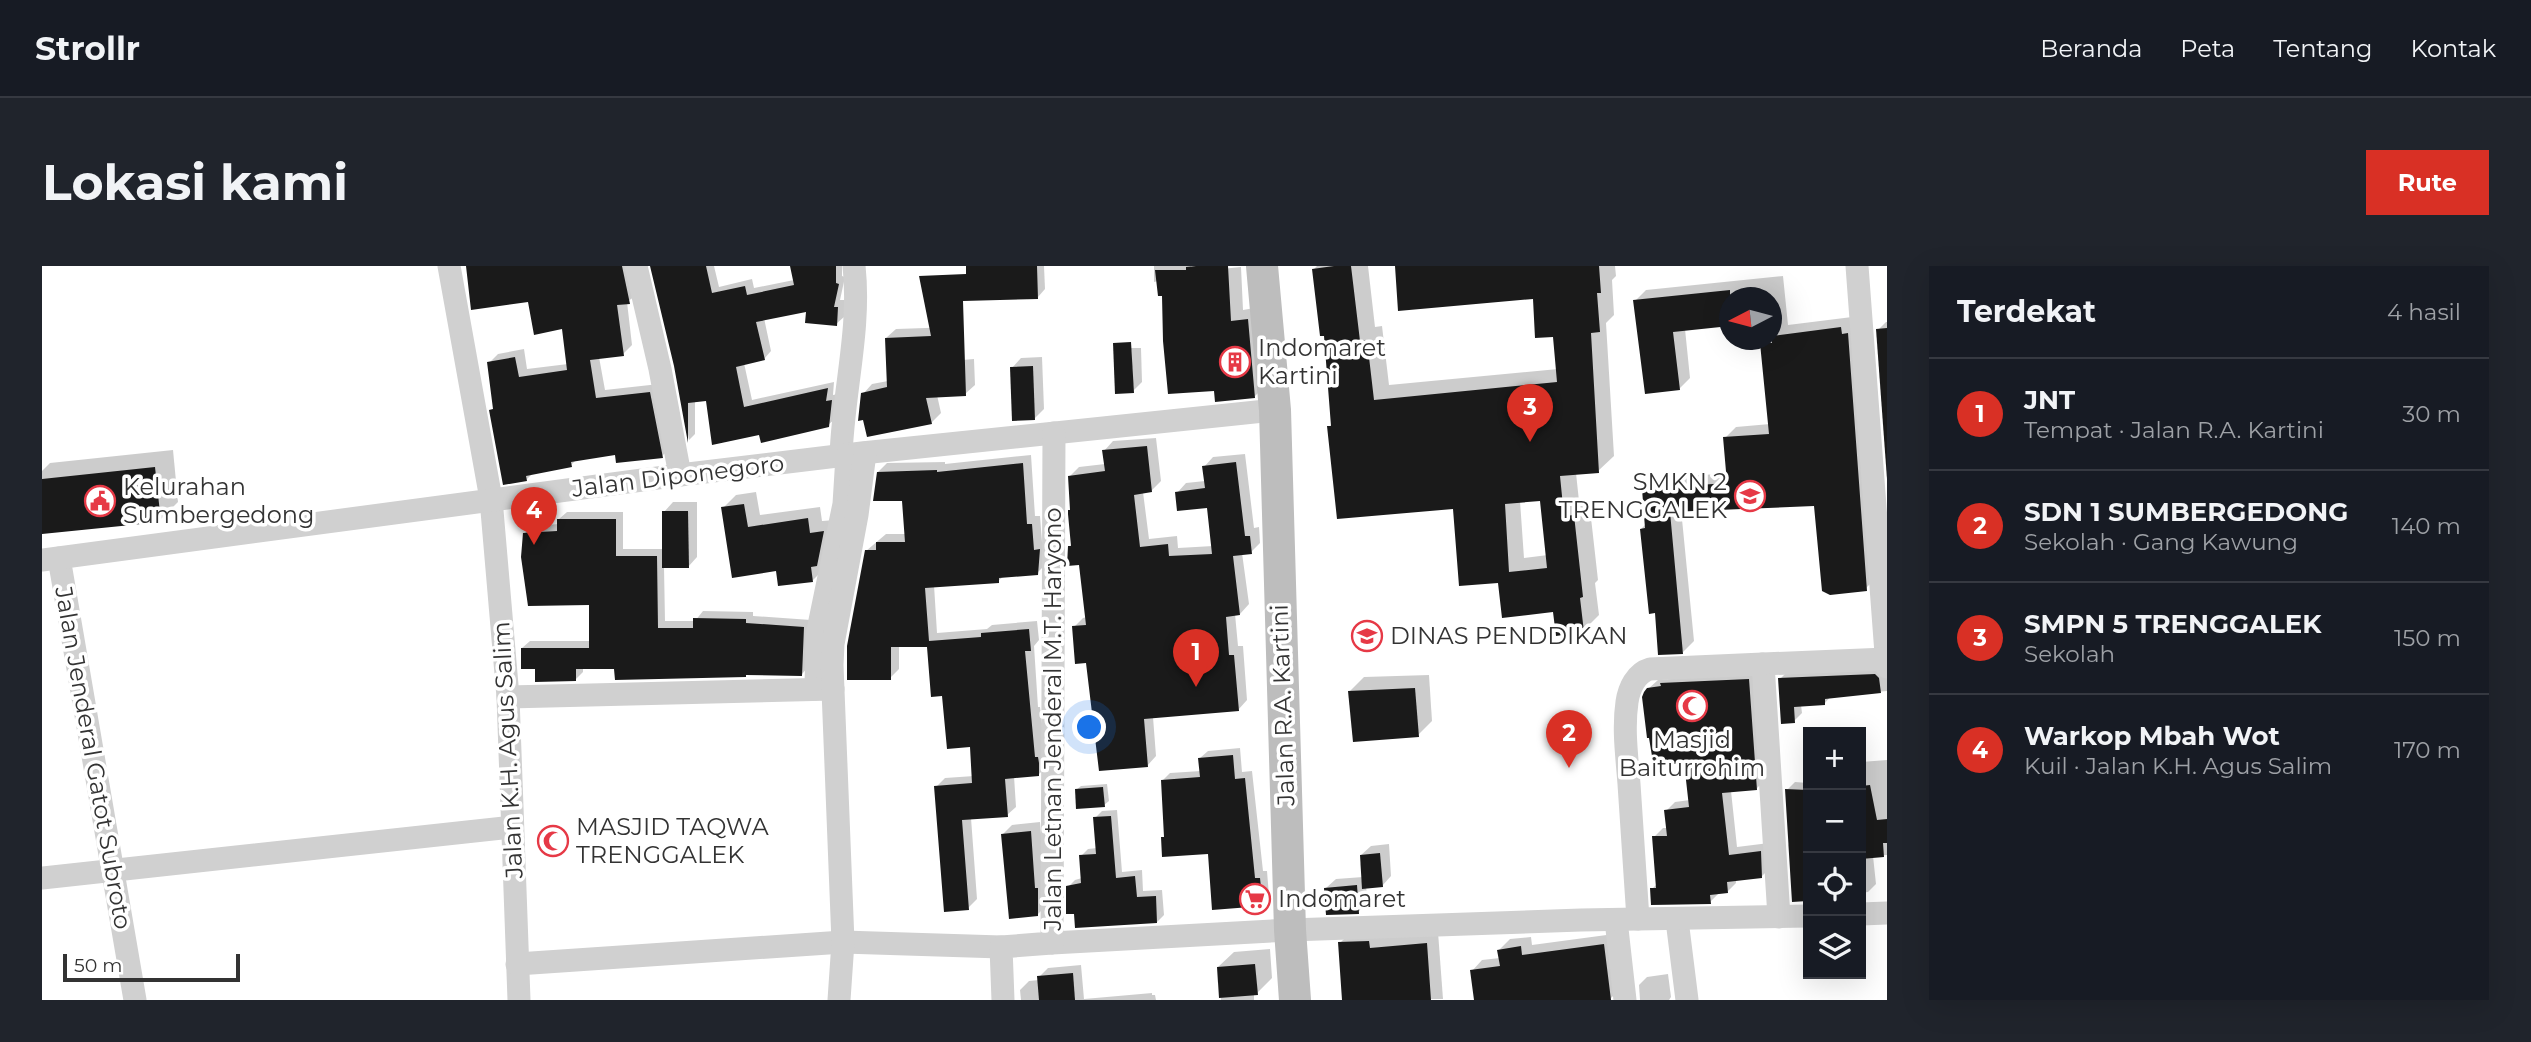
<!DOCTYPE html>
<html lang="id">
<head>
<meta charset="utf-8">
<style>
	:root { --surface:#171b24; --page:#20242c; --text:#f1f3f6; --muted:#9ea1a6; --line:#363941; --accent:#d93025 }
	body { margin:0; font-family:Montserrat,sans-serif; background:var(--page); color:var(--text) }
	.controls { position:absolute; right:21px; bottom:21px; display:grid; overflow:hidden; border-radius:0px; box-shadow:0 7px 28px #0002 }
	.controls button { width:63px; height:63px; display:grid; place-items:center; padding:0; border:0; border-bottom:2px solid var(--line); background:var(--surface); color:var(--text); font:35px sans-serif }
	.compass { position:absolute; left:1677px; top:21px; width:63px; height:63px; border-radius:50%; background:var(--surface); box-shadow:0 7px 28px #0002; rotate:264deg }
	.scale { position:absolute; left:21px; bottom:18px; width:177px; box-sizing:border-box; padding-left:7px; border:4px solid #333; border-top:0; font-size:19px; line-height:24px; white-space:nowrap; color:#333; -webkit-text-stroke:5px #fff; paint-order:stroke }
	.you { position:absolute; left:1048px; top:462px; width:24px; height:24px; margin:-18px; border:5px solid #fff; border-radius:50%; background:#1a73e8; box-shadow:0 0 0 10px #1a73e833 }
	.badge { display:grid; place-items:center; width:46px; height:46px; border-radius:50%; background:var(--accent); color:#fff; font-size:23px; font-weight:700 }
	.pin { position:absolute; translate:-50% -58px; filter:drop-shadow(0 2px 4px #0008) }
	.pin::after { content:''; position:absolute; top:37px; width:24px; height:21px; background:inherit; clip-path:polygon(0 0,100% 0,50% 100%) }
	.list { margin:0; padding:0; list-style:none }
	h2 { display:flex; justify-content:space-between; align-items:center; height:91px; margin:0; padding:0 28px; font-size:30px }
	h2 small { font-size:23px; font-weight:400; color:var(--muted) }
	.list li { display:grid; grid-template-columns:46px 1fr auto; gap:21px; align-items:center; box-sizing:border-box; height:112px; padding:0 28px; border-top:2px solid var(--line) }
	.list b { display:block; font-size:26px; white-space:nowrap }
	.list p { margin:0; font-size:23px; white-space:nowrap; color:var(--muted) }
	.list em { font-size:23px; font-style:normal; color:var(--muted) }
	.icon { flex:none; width:38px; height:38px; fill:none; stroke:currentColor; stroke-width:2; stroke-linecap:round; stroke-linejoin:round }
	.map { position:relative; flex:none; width:1845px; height:734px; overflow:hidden; border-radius:0px }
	header { display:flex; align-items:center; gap:42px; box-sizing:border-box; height:98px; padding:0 35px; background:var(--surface); border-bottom:2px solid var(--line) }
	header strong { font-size:33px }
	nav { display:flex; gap:38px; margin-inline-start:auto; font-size:24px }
	.intro { display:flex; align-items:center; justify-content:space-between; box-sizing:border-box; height:168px; padding:0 42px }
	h1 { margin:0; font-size:49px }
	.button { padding:18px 32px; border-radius:0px; background:var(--accent); color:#fff; font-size:24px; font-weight:700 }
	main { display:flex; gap:42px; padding:0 42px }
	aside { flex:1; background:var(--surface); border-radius:0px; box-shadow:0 7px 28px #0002 }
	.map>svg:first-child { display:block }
	.shadow { fill:#0003; fill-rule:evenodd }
	.building { fill:#1a1a1a; fill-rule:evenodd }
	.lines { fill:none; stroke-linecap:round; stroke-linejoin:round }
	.street { stroke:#d0d0d0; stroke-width:23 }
	.secondary { stroke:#bdbdbd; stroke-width:32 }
	.labels { text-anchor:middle; stroke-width:7; stroke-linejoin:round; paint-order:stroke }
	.poi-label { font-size:24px; fill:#333; stroke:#fff; text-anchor:start }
	.street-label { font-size:24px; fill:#333; stroke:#fff }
</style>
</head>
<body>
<header>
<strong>Strollr</strong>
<nav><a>Beranda</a><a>Peta</a><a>Tentang</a><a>Kontak</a></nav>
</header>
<div class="intro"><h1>Lokasi kami</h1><a class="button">Rute</a></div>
<main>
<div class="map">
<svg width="1845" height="734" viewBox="0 0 1845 734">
	<rect width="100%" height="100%" fill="#fff"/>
	<g class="shadow">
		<polygon points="503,0 590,0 597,27 585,36 590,79 581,88 557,91 563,124 617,118 629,181 620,190 575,187 535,193 529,199 491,207 484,214 449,145 453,141 447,97 456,88 482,83 485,103 526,98 521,61"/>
		<polygon points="610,0 672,0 677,21 710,13 712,22 752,14 749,0 800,0 800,10 803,11 798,34 803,34 802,51 794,58 766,43 722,52 729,85 722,93 702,97 710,134 792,116 791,129 796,128 794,152 786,159 719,166 666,133 653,134 653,168 647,174 633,100"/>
		<polygon points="924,0 1002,0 1003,23 996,31"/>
		<polygon points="1112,0 1149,0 1150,6 1199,1 1201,44 1218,41 1225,118 1213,130 1173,124 1116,15 1112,16"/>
		<path d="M1275 0H1326L1333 61 1340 60 1347 119 1516 103 1513 69 1492 31 1354 0H1573L1574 10 1570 14 1572 49 1564 57 1572 190 1556 205 1534 207 1537 235 1547 234 1556 314 1553 317 1557 349 1541 365 1512 344 1457 315 1413 241 1287 161 1291 157 1283 68 1272 3ZM1499 234 1506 289 1482 292 1478 235Z"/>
		<polygon points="1741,10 1746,59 1810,51 1833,313 1822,324 1773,238 1639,243 1652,375 1641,386 1599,263 1604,258 1602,224 1613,213 1686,207 1683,172 1694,161 1728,158 1719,74 1730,74 1730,32 1688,32 1643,63 1648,112 1637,123 1593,35 1604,24"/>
		<polygon points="1844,56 1845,56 1845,190 1836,64"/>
		<polygon points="913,61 920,94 932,93 933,119 923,128 895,129 899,147 889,157 821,128 830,118 846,115 844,72 854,63"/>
		<polygon points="1083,82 1099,82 1100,116 1091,125"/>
		<polygon points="1000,91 1002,143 993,152 970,102 979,92"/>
		<polygon points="1114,172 1119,215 1109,225 1101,226 1107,273 1135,270 1136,282 1171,280 1166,240 1135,227 1144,217 1163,215 1162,201 1171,191 1203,188 1212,262 1217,261 1218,277 1209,286 1200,287 1207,338 1198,348 1193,348 1196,380 1201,380 1205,434 1196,444 1111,451 1114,490 1105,500 1046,395 1032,361 1041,352 1045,351 1039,297 1027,281 1031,277 1028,210 1037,201 1063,198 1062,185 1071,175"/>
		<polygon points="131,184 136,236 118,254 0,267 0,205 8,197"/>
		<polygon points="989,189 993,250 998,250 1000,276 1005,275 1004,298 995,307 962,310 956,315 892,319 895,367 945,363 950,359 995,355 997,374 992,380 996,441 998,441 1005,500 996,509 972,510 974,541 965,549 929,552 935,633 926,642 894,521 903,512 932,510 930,479 902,428 887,380 857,379 857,403 848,412 824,285 844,268 864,268 861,233 836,206 845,197 903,196 903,198"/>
		<polygon points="714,226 718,249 778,241 780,255 793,254 783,302 771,314 736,303 681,242 694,229"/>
		<polygon points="631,236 655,236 655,291 646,301 622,301 623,355 653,355 661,345 711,346 711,350 769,354 767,400 760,408 706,407 704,409 574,401 541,401 541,406 533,414 495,401 480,382 488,375 549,375 549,337 483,267 491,260 517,258 517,253 525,246 581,246 581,283 622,283 622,246"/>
		<polygon points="1845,404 1845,425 1789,430 1783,437 1759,439 1760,447 1752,455 1738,413 1746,405"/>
		<polygon points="1716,406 1723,514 1714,523 1689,525 1695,581 1727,577 1729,601 1720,610 1694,613 1694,617 1685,626 1677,627 1668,636 1610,623 1615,618 1612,571 1621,562 1626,562 1624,545 1633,536 1648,534 1644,494 1606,423 1616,414"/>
		<polygon points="1387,409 1390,455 1376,469 1308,425 1322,411"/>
		<polygon points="1198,482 1200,506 1210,505 1221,605 1225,605 1227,630 1220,638 1167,586 1121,572 1124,568 1120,515 1128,507 1159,505 1158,492 1166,485"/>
		<polygon points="1845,494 1845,589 1831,590 1834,618 1826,626 1819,627 1819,496"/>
		<polygon points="1753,516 1766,517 1766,633 1752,634 1745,524"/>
		<polygon points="1065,518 1067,535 1062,539 1034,524 1039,520"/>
		<polygon points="1075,544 1080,606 1100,604 1101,625 1120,624 1122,649 1115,656 1033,646 1026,621 1033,614 1040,612 1039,590 1046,583 1055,582 1053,552 1060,545"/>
		<polygon points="998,556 1005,639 995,649 961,568 970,559"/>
		<polygon points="1347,578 1349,610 1340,620 1324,621 1326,636 1316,646 1284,622 1294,613 1321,611 1319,589 1329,580"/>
		<polygon points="1310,665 1396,666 1401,733 1301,734 1298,677"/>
		<polygon points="1572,668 1579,722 1568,733 1434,734 1430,705 1440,694 1458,692 1457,684 1468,673 1489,671 1490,679"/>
		<polygon points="1228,683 1230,712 1215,727 1212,728 1212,734 1179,734 1176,701 1192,686"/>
		<polygon points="1039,699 1042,733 1110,727 1110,729 1113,729 1114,734 979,734 978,724 987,715 997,714 997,711 1006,702"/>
		<polygon points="1626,708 1629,731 1627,734 1598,734 1597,719 1605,711"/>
	</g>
	<g class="building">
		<polygon points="424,0 580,0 588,38 575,39 582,90 548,94 554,132 608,126 621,192 574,197 573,189 529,196 530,201 484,210 485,215 461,219 447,144 451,143 445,96 473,91 477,111 525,104 520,63 492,69 486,36 429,44"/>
		<polygon points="608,0 664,0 670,27 703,20 705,29 752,19 748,0 794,0 794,17 797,18 792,41 796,41 795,60 763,57 764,46 714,56 723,94 694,101 702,141 786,122 784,135 790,134 787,161 719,177 717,169 670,179 664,135 646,137 646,177 632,100"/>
		<polygon points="924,0 995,0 996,33 921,35 924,130 884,132 890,158 825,171 821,154 816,155 819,127 845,121 843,72 889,70 877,10 924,8"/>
		<polygon points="1154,0 1186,0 1189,55 1206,53 1213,132 1173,136 1172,125 1126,128 1121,75 1120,30 1116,30 1113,4 1144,4 1144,1"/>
		<path d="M1292 0H1309L1318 75 1325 74 1332 134 1515 116 1511 71 1493 72 1491 33 1356 45 1353 0H1557L1559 27H1555L1558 66 1549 67 1557 207 1518 210 1522 250 1532 249 1541 331 1538 332 1542 366 1514 370 1511 346 1460 352 1456 317 1417 320 1411 243 1295 253 1285 160H1289L1282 70H1278L1270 3ZM1498 235 1505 302 1467 306 1463 238Z"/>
		<polygon points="1688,24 1688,60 1631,66 1638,124 1603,128 1591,34"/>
		<polygon points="1799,61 1800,68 1806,67 1825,325 1788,329 1780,325 1772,240 1628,246 1641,388 1616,389 1613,347 1607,348 1598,263 1603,262 1600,223 1685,217 1681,171 1727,168 1718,77 1730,77 1730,70"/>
		<polygon points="1845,62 1845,213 1834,63"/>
		<polygon points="1089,76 1092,127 1073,128 1071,77"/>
		<polygon points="991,100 993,154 970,155 968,101"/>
		<polygon points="1105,180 1110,226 1092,229 1098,281 1126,278 1127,290 1170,288 1165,242 1135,245 1133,226 1163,222 1160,200 1194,196 1203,270 1208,270 1210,288 1191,290 1198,349 1184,351 1187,389 1192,389 1197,445 1102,453 1106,501 1057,505 1044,397 1033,398 1030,360 1044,359 1037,299 1025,300 1026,280 1029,280 1026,248 1026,244 1028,244 1026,210 1063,205 1060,184"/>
		<polygon points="981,197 985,258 990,258 992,284 998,283 996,309 957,312 957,317 883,322 887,375 939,371 939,367 987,363 989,385 983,385 993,491 996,491 997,497 997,510 963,513 966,551 920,554 927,644 902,646 892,520 930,517 928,481 905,483 900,430 889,431 885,381 849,381 849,414 805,414 805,380 823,284 834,284 834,276 863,276 860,235 831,235 835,206 895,204 895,206"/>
		<polygon points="113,201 119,256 0,268 0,213"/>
		<polygon points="702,238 706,261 766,252 768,267 782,265 775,300 769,301 771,316 736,320 734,305 690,312 679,241"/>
		<polygon points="620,245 646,245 647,302 620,302"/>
		<polygon points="515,253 574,253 574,290 615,290 616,362 651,362 651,352 704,353 704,357 762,361 760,410 704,409 704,411 573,414 572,403 534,403 534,415 493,416 493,403 479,403 479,382 547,382 547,339 486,340 479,291 481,267 515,265"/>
		<polygon points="1833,408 1837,412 1839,427 1783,433 1783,439 1752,441 1753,457 1739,458 1736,412"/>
		<polygon points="1707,413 1715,524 1680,527 1687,589 1719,585 1720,612 1685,616 1686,627 1668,629 1669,638 1609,639 1608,622 1614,622 1610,570 1625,570 1622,544 1647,541 1642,496 1612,502 1607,472 1605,472 1600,431 1602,426 1605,422 1619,420 1618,417"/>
		<polygon points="1373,422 1377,471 1311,476 1306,425"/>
		<polygon points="1191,489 1193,513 1203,512 1213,612 1218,612 1221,640 1170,644 1166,588 1120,591 1119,571 1122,571 1119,514 1158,511 1156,492"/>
		<polygon points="1828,519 1835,554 1845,553 1845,577 1841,577 1842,591 1819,593 1819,520"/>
		<polygon points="1061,521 1063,541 1034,543 1033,523"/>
		<polygon points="1743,523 1766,524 1766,635 1750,636"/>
		<polygon points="1069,550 1074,612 1093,610 1095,631 1114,630 1115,657 1033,662 1032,648 1024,648 1024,620 1039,617 1037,589 1054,588 1051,551"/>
		<polygon points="989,565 993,622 996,622 996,650 967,653 959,568"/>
		<polygon points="1338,587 1341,621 1320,623 1318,589"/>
		<polygon points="1315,619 1317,648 1284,649 1282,622"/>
		<polygon points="1327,675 1328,682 1385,677 1389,734 1300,734 1296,676"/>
		<polygon points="1562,678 1569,734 1432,734 1428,704 1458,700 1455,684 1479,680 1480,689"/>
		<polygon points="1213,698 1216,729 1177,732 1175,701"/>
		<polygon points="1031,707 1033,734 997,734 995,710"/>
	</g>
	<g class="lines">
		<g class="street">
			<polyline points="407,0 449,233 466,431 477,734"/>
			<polyline points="594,0 618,103 638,209"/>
			<polyline points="1815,0 1845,401"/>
			<path d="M799 190C801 127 819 63 812 0"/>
			<polyline points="17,292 93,734"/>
			<polyline points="0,294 638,209 820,187 1233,144"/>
			<polyline points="774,423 775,369 802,238 805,190"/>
			<polyline points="466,431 791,423"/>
			<polyline points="0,612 470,561"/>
			<polyline points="1819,648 1845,647"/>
			<polyline points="1737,651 1721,398 1844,393"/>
			<path d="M1596 653C1593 608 1590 563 1587 518 1585 491 1581 463 1585 436 1587 422 1594 407 1608 403L1721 398"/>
			<polyline points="1574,654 1583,734"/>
			<polyline points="1635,654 1645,734"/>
			<polyline points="1010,677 1248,664 1539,654 1766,650"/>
			<polyline points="475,698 801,676 959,681"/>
			<polyline points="797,734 801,676 790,399 791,378 815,249 823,187"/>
			<polyline points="961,734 959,681 1010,677 1012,167"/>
		</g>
		<polyline class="secondary" points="1220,0 1233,144 1248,664 1253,734"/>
	</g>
	<defs>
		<g id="building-ring" transform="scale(1.575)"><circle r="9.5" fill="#fff" stroke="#e63946" stroke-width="1.5"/><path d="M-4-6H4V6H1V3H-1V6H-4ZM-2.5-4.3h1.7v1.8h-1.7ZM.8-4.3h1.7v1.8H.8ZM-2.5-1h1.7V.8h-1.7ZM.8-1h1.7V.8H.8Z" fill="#e63946"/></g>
		<g id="school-ring" transform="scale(1.575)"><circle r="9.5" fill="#fff" stroke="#e63946" stroke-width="1.5"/><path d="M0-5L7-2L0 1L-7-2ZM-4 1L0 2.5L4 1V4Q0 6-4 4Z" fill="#e63946"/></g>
		<g id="civic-ring" transform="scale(1.575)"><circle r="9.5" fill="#fff" stroke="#e63946" stroke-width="1.5"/><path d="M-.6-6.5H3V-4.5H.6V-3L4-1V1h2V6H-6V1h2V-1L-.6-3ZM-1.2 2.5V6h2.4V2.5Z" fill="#e63946"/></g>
		<g id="mosque-ring" transform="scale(1.575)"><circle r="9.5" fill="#fff" stroke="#e63946" stroke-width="1.5"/><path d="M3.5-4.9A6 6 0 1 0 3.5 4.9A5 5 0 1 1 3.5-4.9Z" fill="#e63946"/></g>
		<g id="supermarket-ring" transform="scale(1.575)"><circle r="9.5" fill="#fff" stroke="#e63946" stroke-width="1.5"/><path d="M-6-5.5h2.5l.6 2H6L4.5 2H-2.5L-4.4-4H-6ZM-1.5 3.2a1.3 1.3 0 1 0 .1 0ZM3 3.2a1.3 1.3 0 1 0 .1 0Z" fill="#e63946"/></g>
	</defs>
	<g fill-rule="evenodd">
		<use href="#building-ring" x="1193" y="96"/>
		<use href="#school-ring" x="1708" y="230"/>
		<use href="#civic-ring" x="58" y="235"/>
		<use href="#school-ring" x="1325" y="370"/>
		<use href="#mosque-ring" x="1650" y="440"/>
		<use href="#mosque-ring" x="511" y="575"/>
		<use href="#supermarket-ring" x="1213" y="633"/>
	</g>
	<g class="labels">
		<g class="poi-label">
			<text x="1216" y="90">Indomaret<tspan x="1216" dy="28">Kartini</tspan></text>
			<text x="1685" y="224" text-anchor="end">SMKN 2<tspan x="1685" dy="28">TRENGGALEK</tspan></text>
			<text x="81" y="229">Kelurahan<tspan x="81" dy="28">Sumbergedong</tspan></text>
			<text x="1348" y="378">DINAS PENDDIKAN</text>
			<text x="1650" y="482" text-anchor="middle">Masjid<tspan x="1650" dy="28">Baiturrohim</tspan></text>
			<text x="534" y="569">MASJID TAQWA<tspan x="534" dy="28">TRENGGALEK</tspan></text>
			<text x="1236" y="641">Indomaret</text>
		</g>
		<g class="street-label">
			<text transform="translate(636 210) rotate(-7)" y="8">Jalan Diponegoro</text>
			<text transform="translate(1241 439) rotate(-92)" y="8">Jalan R.A. Kartini</text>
			<text transform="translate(1011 453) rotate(-90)" y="8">Jalan Letnan Jenderal M.T. Haryono</text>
			<text transform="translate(466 484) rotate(-93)" y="8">Jalan K.H. Agus Salim</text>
			<text transform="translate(51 492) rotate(80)" y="8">Jalan Jenderal Gatot Subroto</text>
		</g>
	</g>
</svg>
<div class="controls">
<button>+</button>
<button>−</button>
<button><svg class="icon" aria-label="locate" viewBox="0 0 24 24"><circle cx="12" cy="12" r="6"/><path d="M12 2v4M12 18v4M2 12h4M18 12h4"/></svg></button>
<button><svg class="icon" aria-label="layers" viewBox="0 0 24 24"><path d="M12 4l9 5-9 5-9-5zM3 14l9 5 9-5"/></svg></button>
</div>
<svg class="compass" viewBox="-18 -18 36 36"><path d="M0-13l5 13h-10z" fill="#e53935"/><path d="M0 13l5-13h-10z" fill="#9ea1a6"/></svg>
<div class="scale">50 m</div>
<div class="you"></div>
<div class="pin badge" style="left:1154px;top:421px">1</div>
<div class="pin badge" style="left:1527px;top:502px">2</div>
<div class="pin badge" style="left:1488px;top:176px">3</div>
<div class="pin badge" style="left:492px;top:279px">4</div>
</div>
<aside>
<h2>Terdekat<small>4 hasil</small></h2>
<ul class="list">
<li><span class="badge">1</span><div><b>JNT</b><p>Tempat · Jalan R.A. Kartini</p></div><em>30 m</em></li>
<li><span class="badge">2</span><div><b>SDN 1 SUMBERGEDONG</b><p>Sekolah · Gang Kawung</p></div><em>140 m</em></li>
<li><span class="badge">3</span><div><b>SMPN 5 TRENGGALEK</b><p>Sekolah</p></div><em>150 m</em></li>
<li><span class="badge">4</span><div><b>Warkop Mbah Wot</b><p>Kuil · Jalan K.H. Agus Salim</p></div><em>170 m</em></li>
</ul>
</aside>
</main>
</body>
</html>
